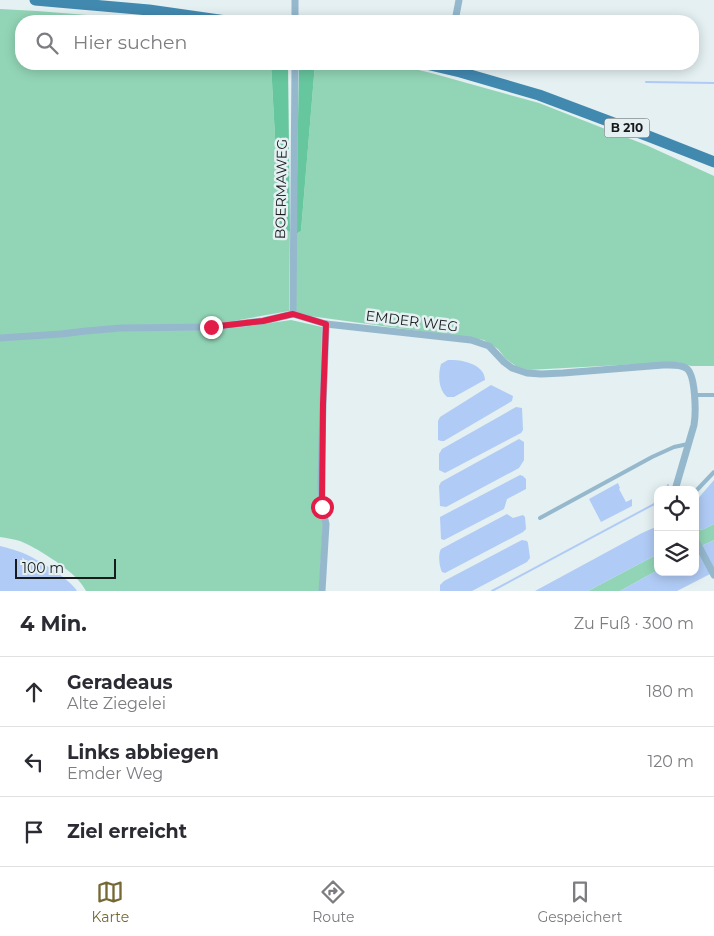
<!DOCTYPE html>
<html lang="de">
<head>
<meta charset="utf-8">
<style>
	:root { --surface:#fff; --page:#f7f7f7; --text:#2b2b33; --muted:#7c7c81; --line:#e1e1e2; --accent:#766835 }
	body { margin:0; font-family:Montserrat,sans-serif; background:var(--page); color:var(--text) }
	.controls { position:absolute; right:15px; bottom:15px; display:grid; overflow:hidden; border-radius:10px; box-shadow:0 2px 12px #0003 }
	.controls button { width:45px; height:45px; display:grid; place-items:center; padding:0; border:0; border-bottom:1px solid var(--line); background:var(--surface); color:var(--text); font:25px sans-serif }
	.scale { position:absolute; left:15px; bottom:12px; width:101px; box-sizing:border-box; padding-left:5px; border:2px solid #171b1c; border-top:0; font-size:14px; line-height:18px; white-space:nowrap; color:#171b1c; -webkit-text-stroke:4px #e4f0f2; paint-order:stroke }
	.stop { position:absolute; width:15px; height:15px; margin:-11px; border:4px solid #e11d48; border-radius:50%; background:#fff }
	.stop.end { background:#e11d48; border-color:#fff; box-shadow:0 1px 5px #0008 }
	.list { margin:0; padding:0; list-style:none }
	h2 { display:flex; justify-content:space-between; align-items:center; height:65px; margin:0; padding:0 20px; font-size:21px }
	h2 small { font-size:16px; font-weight:400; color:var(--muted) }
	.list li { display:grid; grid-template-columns:32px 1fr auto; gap:15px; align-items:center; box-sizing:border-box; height:70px; padding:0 20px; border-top:1px solid var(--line) }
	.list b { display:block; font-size:19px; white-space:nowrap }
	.list p { margin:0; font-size:16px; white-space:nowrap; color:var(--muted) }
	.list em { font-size:16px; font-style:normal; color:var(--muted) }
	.icon { flex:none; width:28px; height:28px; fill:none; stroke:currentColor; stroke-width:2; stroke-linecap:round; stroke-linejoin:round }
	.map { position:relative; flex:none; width:714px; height:591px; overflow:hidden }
	.search { position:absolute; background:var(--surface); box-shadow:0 2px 12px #0003; left:15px; right:15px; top:15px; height:55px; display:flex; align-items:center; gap:12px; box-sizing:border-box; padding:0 18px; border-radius:20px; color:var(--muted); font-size:19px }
	.sheet { height:275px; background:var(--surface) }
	nav { display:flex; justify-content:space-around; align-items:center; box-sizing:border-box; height:70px; border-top:1px solid var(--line); background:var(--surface); font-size:14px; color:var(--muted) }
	nav a { display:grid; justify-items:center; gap:2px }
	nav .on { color:var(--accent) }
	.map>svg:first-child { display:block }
	.green { fill:#92d5b6 }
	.forest { fill:#66c69e }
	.water { fill:#b0cbf5 }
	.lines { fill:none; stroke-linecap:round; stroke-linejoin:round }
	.stream { stroke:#b0cbf5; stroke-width:2 }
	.lane { stroke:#95b8cd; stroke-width:4 }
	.street { stroke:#95b8cd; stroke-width:7 }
	.primary { stroke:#4289b0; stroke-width:11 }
	.route { stroke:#e11d48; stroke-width:6 }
	.labels { text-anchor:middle; stroke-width:5; stroke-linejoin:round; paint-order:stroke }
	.shield { fill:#e4f0f2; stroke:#545b5c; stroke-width:1 }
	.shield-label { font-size:12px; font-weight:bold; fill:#171b1c }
	.street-label { font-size:14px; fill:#171b1c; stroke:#e4f0f2 }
</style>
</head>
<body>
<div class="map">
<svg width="714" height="591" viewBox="0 0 714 591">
	<rect width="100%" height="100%" fill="#e4f0f2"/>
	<g class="green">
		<polygon points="0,9 37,11 162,21 21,21 21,64 271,64 280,227 290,232 289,311 211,325 0,335"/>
		<polygon points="315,64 394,64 431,73 539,103 646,145 714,176 714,366 691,366 677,362 528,370 516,366 506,359 498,349 484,340 477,339 295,314 296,234 301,231"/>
		<path d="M291 320 322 327 319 506 323 524 319 591H86C84 588 82 584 79 581 70 569 34 546 20 541 14 539 6 538 0 537V341L121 331 211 330 241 327Z"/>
		<polygon points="714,524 714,540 695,549 695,531 704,529"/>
		<polygon points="658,554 658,570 620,591 588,591"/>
	</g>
	<g class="forest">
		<polygon points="271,64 288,64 290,232 280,227"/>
		<polygon points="299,64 315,64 301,231 296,234"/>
	</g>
	<g class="water">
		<path d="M448 360C461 359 485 364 485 380L481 382 454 397H447C438 389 438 374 441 364Z"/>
		<polygon points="491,385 513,396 512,401 444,441 441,441 438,440 438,421 440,417"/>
		<polygon points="516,407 522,408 523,430 521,433 445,473 439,470 439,454 442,449"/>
		<polygon points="519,439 524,442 524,460 519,468 446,507 440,506 439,486 441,482"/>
		<polygon points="520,475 523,476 526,479 526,489 507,499 504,509 444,540 441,539 440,517"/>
		<polygon points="714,480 714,524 704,529 695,531 695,502"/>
		<polygon points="618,483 620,488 619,489 626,502 632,499 632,506 601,522 589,499"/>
		<path d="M507 514 513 518 523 515 525 517 526 529 523 532 445 573 442 572C439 566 438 554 441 549Z"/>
		<polygon points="658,526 658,554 588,591 535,591 642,533"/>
		<polygon points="522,540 527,541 528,543 530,558 527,562 472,591 440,591 440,585 444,581"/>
		<polygon points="714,540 714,572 677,591 620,591 658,570 658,572 695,572 695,549"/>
		<path d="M0 546C8 548 16 550 23 553 37 559 69 578 77 591H0Z"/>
	</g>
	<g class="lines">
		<g class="stream">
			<polyline points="646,82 714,83"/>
			<polyline points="666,490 668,485"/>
			<polyline points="492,591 658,502"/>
		</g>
		<g class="lane">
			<polyline points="694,395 714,395"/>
			<polyline points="695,492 714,472"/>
			<polyline points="540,518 652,457 674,447 688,444"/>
		</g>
		<g class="street">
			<polyline points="295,21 295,0"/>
			<polyline points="455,21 459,0"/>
			<polyline points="293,314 295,64"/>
			<path d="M0 338 61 334 86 331 121 328 211 327 263 321 293 314 326 324 471 340 489 346 504 362 512 368 527 373 541 374 563 373 663 365C671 365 680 364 686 368 696 374 696 414 694 425L675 490"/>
			<polyline points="695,539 714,575"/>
			<polyline points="322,591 326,524 322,507 321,484 323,404 326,324"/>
		</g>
		<g class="primary">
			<polyline points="35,0 149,10 226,21"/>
			<polyline points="426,64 460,72 539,95 648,136 714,162"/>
		</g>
	</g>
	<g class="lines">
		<polyline class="route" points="211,327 263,321 293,314 326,324 323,404 322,507"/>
	</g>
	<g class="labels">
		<rect class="shield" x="604.5" y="118.5" width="45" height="19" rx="4"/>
		<g class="shield-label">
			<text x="627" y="132">B 210</text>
		</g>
		<g class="street-label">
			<text transform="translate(281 189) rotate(-89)" y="5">BOERMAWEG</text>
			<text transform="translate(412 321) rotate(7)" y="5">EMDER WEG</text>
		</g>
	</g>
</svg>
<div class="controls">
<button><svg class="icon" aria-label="locate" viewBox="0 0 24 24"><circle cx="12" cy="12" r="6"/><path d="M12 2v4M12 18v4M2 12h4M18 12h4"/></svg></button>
<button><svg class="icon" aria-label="layers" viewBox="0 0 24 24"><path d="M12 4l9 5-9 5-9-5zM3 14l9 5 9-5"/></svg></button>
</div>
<div class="scale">100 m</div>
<div class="stop" style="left:322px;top:507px"></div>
<div class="stop end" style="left:211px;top:327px"></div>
<div class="search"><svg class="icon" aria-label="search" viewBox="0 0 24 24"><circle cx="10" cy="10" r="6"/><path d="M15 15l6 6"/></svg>Hier suchen</div>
</div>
<section class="sheet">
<h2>4 Min.<small>Zu Fuß · 300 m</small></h2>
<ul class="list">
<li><svg class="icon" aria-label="ahead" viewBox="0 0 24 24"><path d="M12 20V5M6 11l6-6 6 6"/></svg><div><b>Geradeaus</b><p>Alte Ziegelei</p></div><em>180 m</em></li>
<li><svg class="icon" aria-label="left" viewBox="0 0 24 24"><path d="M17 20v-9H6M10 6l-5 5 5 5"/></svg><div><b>Links abbiegen</b><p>Emder Weg</p></div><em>120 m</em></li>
<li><svg class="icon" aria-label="arrive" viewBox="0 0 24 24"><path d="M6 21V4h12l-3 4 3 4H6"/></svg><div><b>Ziel erreicht</b></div></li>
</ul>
</section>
<nav>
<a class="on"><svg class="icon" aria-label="map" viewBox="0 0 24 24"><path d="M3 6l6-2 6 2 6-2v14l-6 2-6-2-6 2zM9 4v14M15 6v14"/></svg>Karte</a>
<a><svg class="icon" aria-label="directions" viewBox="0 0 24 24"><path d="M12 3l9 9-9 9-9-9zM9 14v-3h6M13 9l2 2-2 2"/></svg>Route</a>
<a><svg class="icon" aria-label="saved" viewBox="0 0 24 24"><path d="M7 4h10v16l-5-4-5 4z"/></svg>Gespeichert</a>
</nav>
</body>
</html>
